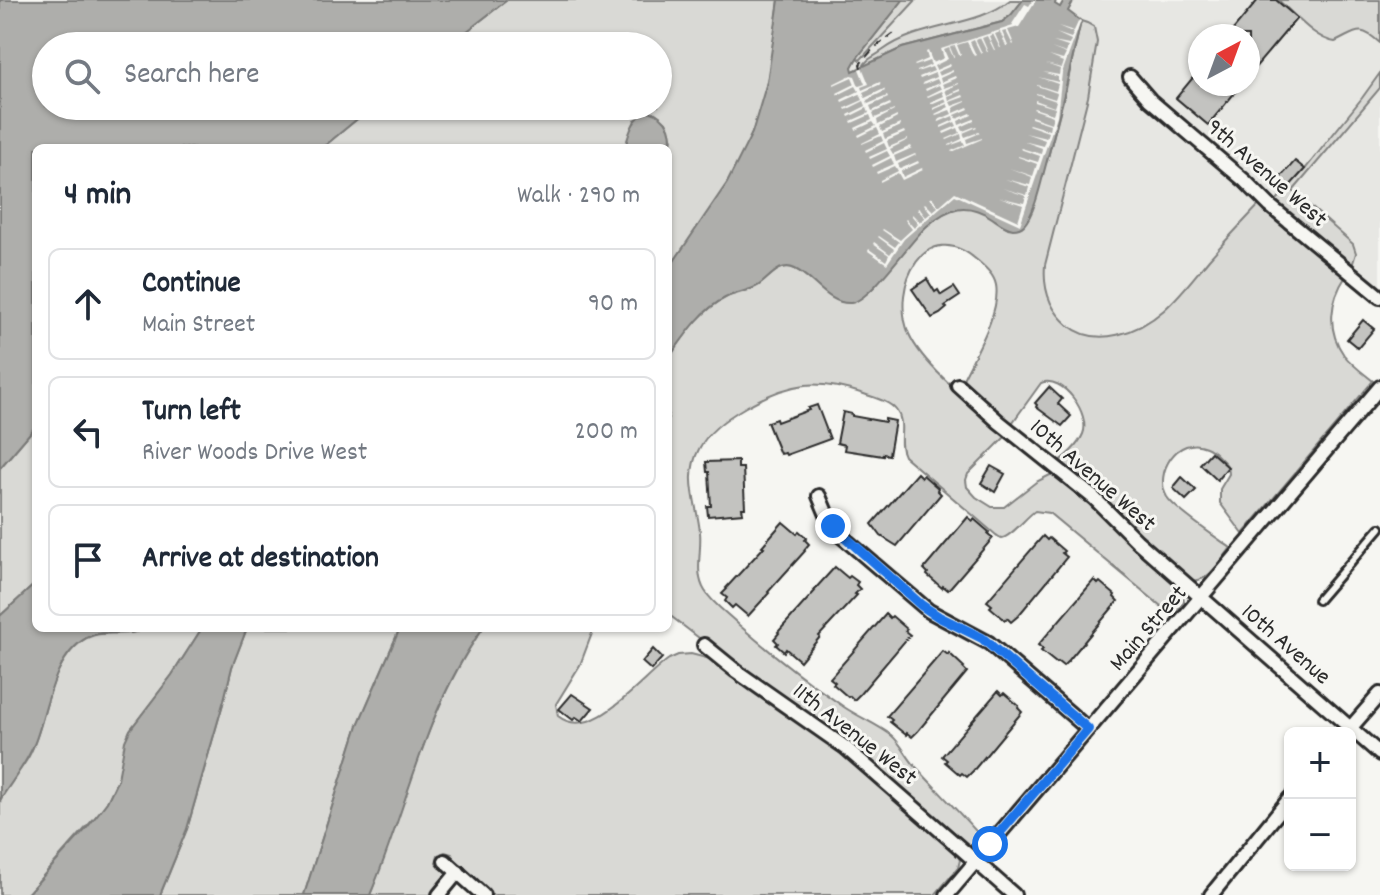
<!DOCTYPE html>
<html lang="en">
<head>
<meta charset="utf-8">
<style>
	:root { --surface:#fff; --page:#f2f2f3; --text:#1f2937; --muted:#747a83; --line:#e0e1e3 }
	body { margin:0; font-family:Dekko,sans-serif; background:var(--page); color:var(--text) }
	.controls { position:absolute; right:24px; bottom:24px; display:grid; overflow:hidden; border-radius:12px; box-shadow:0 2px 6px #0004 }
	.controls button { width:72px; height:72px; display:grid; place-items:center; padding:0; border:0; border-bottom:2px solid var(--line); background:var(--surface); color:var(--text); font:40px sans-serif }
	.compass { position:absolute; left:1188px; top:24px; width:72px; height:72px; border-radius:50%; background:var(--surface); box-shadow:0 2px 6px #0004; rotate:41deg }
	.stop { position:absolute; width:24px; height:24px; margin:-18px; border:6px solid #1a73e8; border-radius:50%; background:#fff }
	.stop.end { background:#1a73e8; border-color:#fff; box-shadow:0 2px 8px #0008 }
	.list { margin:0; padding:0; list-style:none }
	h2 { display:flex; justify-content:space-between; align-items:center; height:104px; margin:0; padding:0 32px; font-size:34px }
	h2 small { font-size:26px; font-weight:400; color:var(--muted) }
	.list li { display:grid; grid-template-columns:52px 1fr auto; gap:24px; align-items:center; box-sizing:border-box; height:112px; margin:0 16px 16px; padding:0 16px; border:2px solid var(--line); border-radius:12px }
	.list b { display:block; font-size:30px; white-space:nowrap }
	.list p { margin:0; font-size:26px; white-space:nowrap; color:var(--muted) }
	.list em { font-size:26px; font-style:normal; color:var(--muted) }
	.icon { flex:none; width:44px; height:44px; fill:none; stroke:currentColor; stroke-width:2; stroke-linecap:round; stroke-linejoin:round }
	.map { position:relative; flex:none; width:1380px; height:895px; overflow:hidden }
	.search { position:absolute; background:var(--surface); box-shadow:0 2px 6px #0004; left:32px; top:32px; width:640px; height:88px; display:flex; align-items:center; gap:20px; box-sizing:border-box; padding:0 28px; border-radius:44px; color:var(--muted); font-size:30px }
	.panel { position:absolute; background:var(--surface); box-shadow:0 2px 6px #0004; left:32px; top:144px; width:640px; height:488px; border-radius:12px }
	.map>svg:first-child { display:block }
	.built { fill:#e7e7e3; fill-rule:evenodd }
	.green { fill:#d9d9d5; stroke:#828280; stroke-width:2 }
	.water { fill:#aeaeab; stroke:#7a7a78; stroke-width:2 }
	.pier { fill:#f6f6f2 }
	.building { fill:#c3c3c0; stroke:#2b2b2b; stroke-width:2 }
	.lines { fill:none; stroke-linecap:round; stroke-linejoin:round }
	.lane-casing { stroke:#2b2b2b; stroke-width:12 }
	.street-casing { stroke:#2b2b2b; stroke-width:18 }
	.path { stroke:#2b2b2b; stroke-width:2; stroke-dasharray:8 6; stroke-linecap:butt }
	.lane { stroke:#f6f6f2; stroke-width:6 }
	.street { stroke:#f6f6f2; stroke-width:12 }
	.route { stroke:#1a73e8; stroke-width:10 }
	.labels { text-anchor:middle; stroke-width:6; stroke-linejoin:round; paint-order:stroke }
	.street-label { font-size:24px; fill:#2b2b2b; stroke:#f6f6f2 }
</style>
</head>
<body>
<div class="map">
<svg width="1380" height="895" viewBox="0 0 1380 895">
	<rect width="100%" height="100%" fill="#f6f6f2"/>
	<filter id="ink" filterUnits="userSpaceOnUse"><feTurbulence type="fractalNoise" baseFrequency=".0125" numOctaves="2"/><feDisplacementMap in="SourceGraphic" scale="16" xChannelSelector="R" yChannelSelector="G"/><feConvolveMatrix kernelMatrix="1 2 1 2 8 2 1 2 1" color-interpolation-filters="sRGB"/></filter>
	<g filter="url(#ink)">
		<g class="built">
			<polygon points="903,0 1023,0 885,55 855,71 852,71 852,65 862,51"/>
			<path d="M1074 0H1380V304L1274 216 1130 384 946 212 1003 225 1070 71 1081 21 1068 11ZM1200 36H1248V84H1200Z"/>
		</g>
		<g class="green">
			<path d="M507 0H779C773 45 769 91 752 133 734 183 698 227 668 270V157L672 139 666 122 654 112 635 120 625 148H322L373 106H658V46H448Z"/>
			<polygon points="903,0 916,0 862,58 860,60 857,58"/>
			<path d="M1010 0H1023L1011 15 1002 22 902 48 863 67C867 58 874 57 882 51 921 22 976 28 1010 0Z"/>
			<path d="M1278 0H1380V43C1359 24 1357 32 1335 42 1313 38 1295 14 1278 0Z"/>
			<path d="M1081 21 1087 23 1094 27 1097 42 1088 97 1045 265C1043 289 1049 309 1068 325 1097 349 1139 332 1164 310 1181 295 1195 276 1209 259 1226 240 1243 222 1260 204L1346 276C1330 300 1326 330 1344 355 1352 365 1363 373 1373 381L1243 534 1220 503V489L1229 474C1229 466 1226 464 1221 459 1216 454 1212 449 1206 447 1178 434 1153 473 1167 497 1175 510 1217 538 1231 548 1221 560 1208 584 1191 580L1057 463C1067 455 1078 446 1083 434 1091 415 1063 374 1041 383L1010 426 961 383C973 357 1001 313 996 285 994 275 986 268 978 261 926 214 889 286 909 334 924 368 979 409 1008 434L968 474 966 480 967 487 976 497 992 507H1004L1036 482 1056 472 1095 504 1183 592 1184 602 1173 616 1049 513 1035 511C1027 516 1010 538 1002 538 1000 538 998 536 996 535L904 456C896 441 907 424 896 410 889 401 875 398 864 394 845 388 825 383 805 385 772 389 714 419 699 449 684 477 697 503 700 532 702 551 694 574 705 591 713 604 728 614 739 625 772 654 808 682 844 707 859 717 876 724 891 735 902 744 907 758 917 768 939 792 961 814 983 839L976 845 968 846 668 614V359C684 337 700 309 727 297 736 293 747 292 756 287 767 281 773 268 787 267 793 267 798 270 803 274 832 295 843 319 875 286 896 261 932 204 969 207 982 208 996 220 1008 228L1047 161 1066 89Z"/>
			<polygon points="1380,73 1380,88 1293,191 1353,244 1356,253 1352,266 1275,202 1306,168 1362,98"/>
			<polygon points="36,426 36,583 0,616 0,468"/>
			<path d="M146 628H202L172 675 130 730 118 779 107 802 99 813 26 895H0C0 875 0 854 0 834 0 824 0 813 0 803 2 789 22 770 29 756 48 720 46 668 82 641 102 626 126 640 146 628Z"/>
			<polygon points="247,628 400,628 358,725 304,895 160,895 187,829 224,700 232,667"/>
			<path d="M483 628H594L580 665 556 704 558 716C593 744 642 677 669 659L678 655 691 654 714 660 811 725 954 849 960 860 958 868 935 895H490L457 866 452 854 445 852 438 855 436 863 440 868 449 871V875L433 895H370C406 805 426 709 483 628Z"/>
		</g>
		<g class="water">
			<polygon points="0,0 507,0 448,46 46,46 46,106 373,106 322,148 36,148 36,426 0,468"/>
			<path d="M779 0H903L857 58 852 67 853 71 902 48 1002 22 1011 15 1023 0H1056L1055 4 1060 7 1064 0H1074L1068 11 1081 21C1070 71 1058 120 1045 168 1041 183 1034 215 1024 225 1021 228 1017 229 1013 229 1005 228 998 222 992 218 966 201 949 207 927 226 910 241 870 301 851 303 828 305 813 277 795 269 780 261 770 278 759 285 749 291 736 292 725 298 700 311 684 337 668 359V270L727 183 752 133 767 82Z"/>
			<path d="M649 111C672 118 674 137 668 157V148H625C629 133 633 116 649 111Z"/>
			<path d="M36 583V628H146C127 639 106 627 86 638 52 658 48 709 35 742 27 763 12 781 0 800V616Z"/>
			<polygon points="202,628 247,628 232,667 224,700 187,829 160,895 26,895 86,829 107,802 118,779 125,741 130,730 172,675"/>
			<path d="M400 628H483C425 708 408 806 370 895H304L358 725Z"/>
		</g>
		<g class="pier">
			<polygon points="1033,0 1036,0 1019,27 1008,30 1014,44 1013,45 1006,31 1002,32 1008,46 1006,46 1000,32 995,34 1001,48 1000,48 993,34 989,36 995,50 994,50 987,36 982,38 988,52 987,52 980,38 976,40 982,53 981,54 974,40 970,42 976,55 974,56 967,42 957,45 961,55 959,55 955,46 950,47 954,57 953,57 949,48 944,50 948,59 934,66 936,70 950,64 951,66 937,72 939,76 953,70 953,72 940,78 941,82 955,76 956,78 942,84 944,88 958,83 959,84 945,90 947,95 961,89 961,91 948,96 949,101 963,95 964,97 950,102 952,106 966,101 966,102 953,108 954,113 968,107 969,109 955,115 957,119 971,113 972,115 958,121 959,125 974,119 974,121 961,127 963,131 976,126 977,127 963,133 965,137 979,132 980,133 966,139 967,143 982,138 982,139 952,152 951,151 965,145 963,141 949,146 949,145 962,139 961,134 947,140 946,139 960,133 958,128 944,134 943,132 957,126 955,122 941,128 941,126 954,120 953,116 939,122 938,120 952,114 950,110 936,115 935,114 949,107 947,104 933,110 933,108 947,102 945,98 931,104 930,102 944,96 942,91 928,97 927,96 941,89 939,85 926,91 925,89 939,83 937,79 923,85 922,83 936,77 935,73 920,79 919,77 934,71 932,67 917,72 917,71 931,65 929,61 915,66 914,65 928,59 926,52 928,51 933,63 944,58 941,49 1013,26 1012,24 1025,4 1029,6"/>
			<polygon points="1079,20 1081,21 1062,73 1057,116 1020,225 955,195 904,239 887,264 868,251 869,249 886,261 889,255 873,244 874,242 890,254 894,249 878,237 879,236 895,247 899,242 882,230 883,229 900,240 912,229 905,220 906,219 914,228 918,223 911,215 912,214 920,222 925,218 917,209 919,208 926,217 931,213 924,204 925,203 933,211 938,207 930,198 932,197 939,206 955,192 1018,221 1023,205 999,197 1024,203 1026,196 1002,188 1027,195 1029,187 1005,179 1030,185 1032,177 1009,168 1033,176 1037,164 1018,157 1018,156 1038,162 1040,156 1020,149 1021,148 1041,154 1042,148 1023,141 1043,146 1045,140 1025,133 1046,138 1048,132 1028,125 1029,124 1049,130 1050,124 1031,118 1031,116 1051,123 1053,116 1033,109 1034,108 1053,114 1055,108 1035,102 1035,100 1054,107 1056,101 1036,94 1036,93 1055,99 1057,93 1037,86 1037,85 1056,91 1058,84 1038,77 1058,82 1058,77 1043,72 1059,75 1060,69 1046,64 1061,68 1063,62 1049,56 1063,60 1066,54 1051,48 1066,53 1068,47 1053,42 1069,45 1071,40 1056,33 1071,38 1074,33 1058,26 1074,31"/>
			<polygon points="862,67 869,84 861,87 862,90 880,82 881,84 863,92 865,98 884,89 885,91 867,100 868,104 887,96 888,98 870,106 872,111 890,103 891,105 873,113 875,118 894,110 894,111 877,120 878,125 897,116 897,118 880,127 882,132 900,124 901,126 883,134 885,139 904,131 905,133 887,141 889,147 908,139 908,140 890,149 893,154 911,146 912,148 894,156 896,162 915,154 916,155 898,164 900,169 918,161 919,163 901,171 903,177 922,168 923,170 902,180 898,173 880,182 880,180 898,171 895,166 877,174 876,172 894,164 891,158 873,167 872,165 890,156 887,151 870,159 869,157 887,149 884,143 866,152 865,150 883,141 881,136 862,144 862,143 880,134 877,128 859,137 858,135 876,126 873,122 856,130 855,128 872,120 870,115 852,123 851,121 869,113 867,108 849,117 848,115 866,106 864,101 846,110 845,108 863,100 860,94 842,102 841,100 859,91 856,86 838,95 837,93 855,84 852,77 834,85 833,84 851,75 855,76 859,86 865,84 859,69"/>
		</g>
		<g class="building">
			<polygon points="1258,0 1276,0 1297,18 1248,76 1248,36 1228,36"/>
			<polygon points="1200,69 1200,84 1242,84 1208,125 1176,98"/>
			<polygon points="1295,161 1305,169 1288,188 1278,180"/>
			<polygon points="927,279 935,292 938,290 941,295 954,287 960,296 945,306 947,308 940,314 932,318 912,289"/>
			<polygon points="1363,320 1374,329 1358,348 1347,339"/>
			<polygon points="1049,387 1062,399 1058,404 1071,416 1062,426 1036,407 1037,405 1035,403"/>
			<polygon points="817,405 830,439 786,455 785,453 780,454 767,422 776,419 777,422 809,410 808,408"/>
			<polygon points="843,412 852,414 852,416 885,422 885,419 895,421 889,455 883,454 883,456 844,450 845,445 837,443"/>
			<polygon points="1211,452 1228,467 1217,480 1200,464"/>
			<polygon points="738,461 738,468 743,468 745,508 742,508 743,513 708,516 707,506 711,506 709,472 707,472 706,462"/>
			<polygon points="991,466 1005,474 995,492 981,483"/>
			<polygon points="917,473 921,477 923,475 938,488 937,490 941,494 897,546 881,536 872,524"/>
			<polygon points="1182,477 1196,490 1186,500 1173,488"/>
			<polygon points="968,517 973,521 974,519 989,532 988,534 993,538 948,590 943,586 942,588 927,575 928,573 924,569"/>
			<polygon points="783,522 797,534 799,531 807,538 805,540 809,544 804,550 805,551 768,592 769,593 748,616 735,605 732,608 725,601 727,598 722,594 727,589 726,588 764,547 762,546"/>
			<polygon points="1043,536 1047,540 1049,538 1057,545 1064,551 1062,553 1067,557 1018,616 1011,622 1007,618 1005,620 990,607 992,605 987,601"/>
			<polygon points="835,567 848,578 850,576 858,582 856,585 860,589 855,594 857,595 819,636 820,637 800,661 786,649 784,652 776,645 778,643 774,639 779,633 778,632 815,591 814,590"/>
			<polygon points="1094,580 1098,584 1100,582 1115,595 1114,597 1118,601 1069,660 1063,666 1058,662 1056,663 1041,651 1043,649 1038,645"/>
			<polygon points="886,614 890,618 892,616 907,629 905,631 910,635 860,694 854,700 850,696 848,697 833,684 835,682 830,678"/>
			<polygon points="653,649 662,658 651,670 642,662"/>
			<polygon points="943,651 948,655 949,653 964,667 963,668 967,672 918,731 912,737 907,733 906,735 890,722 892,720 887,716"/>
			<polygon points="998,691 1002,695 1004,693 1019,706 1018,708 1022,712 973,771 967,777 962,773 960,775 945,762 947,760 942,756"/>
			<polygon points="572,694 593,708 582,721 576,717 573,720 559,709"/>
		</g>
		<g class="lines">
			<g class="lane-casing">
				<polyline id="lane" points="1318,600 1380,528"/>
			</g>
			<g class="street-casing">
				<g id="street">
					<polyline points="1130,77 1150,100 1245,181 1270,206 1380,297"/>
					<polyline points="958,385 999,422 1094,498 1137,541 1186,584 1380,754"/>
					<polyline points="819,496 830,522 840,535 929,611 989,643 1088,729"/>
					<polyline points="704,645 736,671 846,748 1014,895"/>
					<polyline points="1346,733 1380,694"/>
					<polyline points="445,861 483,895"/>
					<polyline points="439,895 458,872"/>
					<polyline points="947,895 1380,387"/>
					<polyline points="1211,895 1290,798"/>
				</g>
			</g>
			<polyline class="path" points="861,68 860,64 873,49 898,30"/>
			<use href="#lane" class="lane"/>
			<use href="#street" class="street"/>
		</g>
	</g>
	<g class="lines" filter="url(#ink)">
		<polyline class="route" points="833,526 921,605 939,617 982,638 1088,729 990,844"/>
	</g>
	<g class="labels">
		<g class="street-label">
			<text transform="translate(1268 172) rotate(41)" y="8">9th Avenue West</text>
			<text transform="translate(1094 474) rotate(41)" y="8">10th Avenue West</text>
			<text transform="translate(1147 627) rotate(-49)" y="8">Main Street</text>
			<text transform="translate(1287 643) rotate(41)" y="8">10th Avenue</text>
			<text transform="translate(856 733) rotate(38)" y="8">11th Avenue West</text>
		</g>
	</g>
</svg>
<div class="controls">
<button>+</button>
<button>−</button>
</div>
<svg class="compass" viewBox="-18 -18 36 36"><path d="M0-13l5 13h-10z" fill="#e53935"/><path d="M0 13l5-13h-10z" fill="#747a83"/></svg>
<div class="stop" style="left:990px;top:844px"></div>
<div class="stop end" style="left:833px;top:526px"></div>
<div class="search"><svg class="icon" aria-label="search" viewBox="0 0 24 24"><circle cx="10" cy="10" r="6"/><path d="M15 15l6 6"/></svg>Search here</div>
<section class="panel">
<h2>4 min<small>Walk · 290 m</small></h2>
<ul class="list">
<li><svg class="icon" aria-label="ahead" viewBox="0 0 24 24"><path d="M12 20V5M6 11l6-6 6 6"/></svg><div><b>Continue</b><p>Main Street</p></div><em>90 m</em></li>
<li><svg class="icon" aria-label="left" viewBox="0 0 24 24"><path d="M17 20v-9H6M10 6l-5 5 5 5"/></svg><div><b>Turn left</b><p>River Woods Drive West</p></div><em>200 m</em></li>
<li><svg class="icon" aria-label="arrive" viewBox="0 0 24 24"><path d="M6 21V4h12l-3 4 3 4H6"/></svg><div><b>Arrive at destination</b></div></li>
</ul>
</section>
</div>
</body>
</html>
